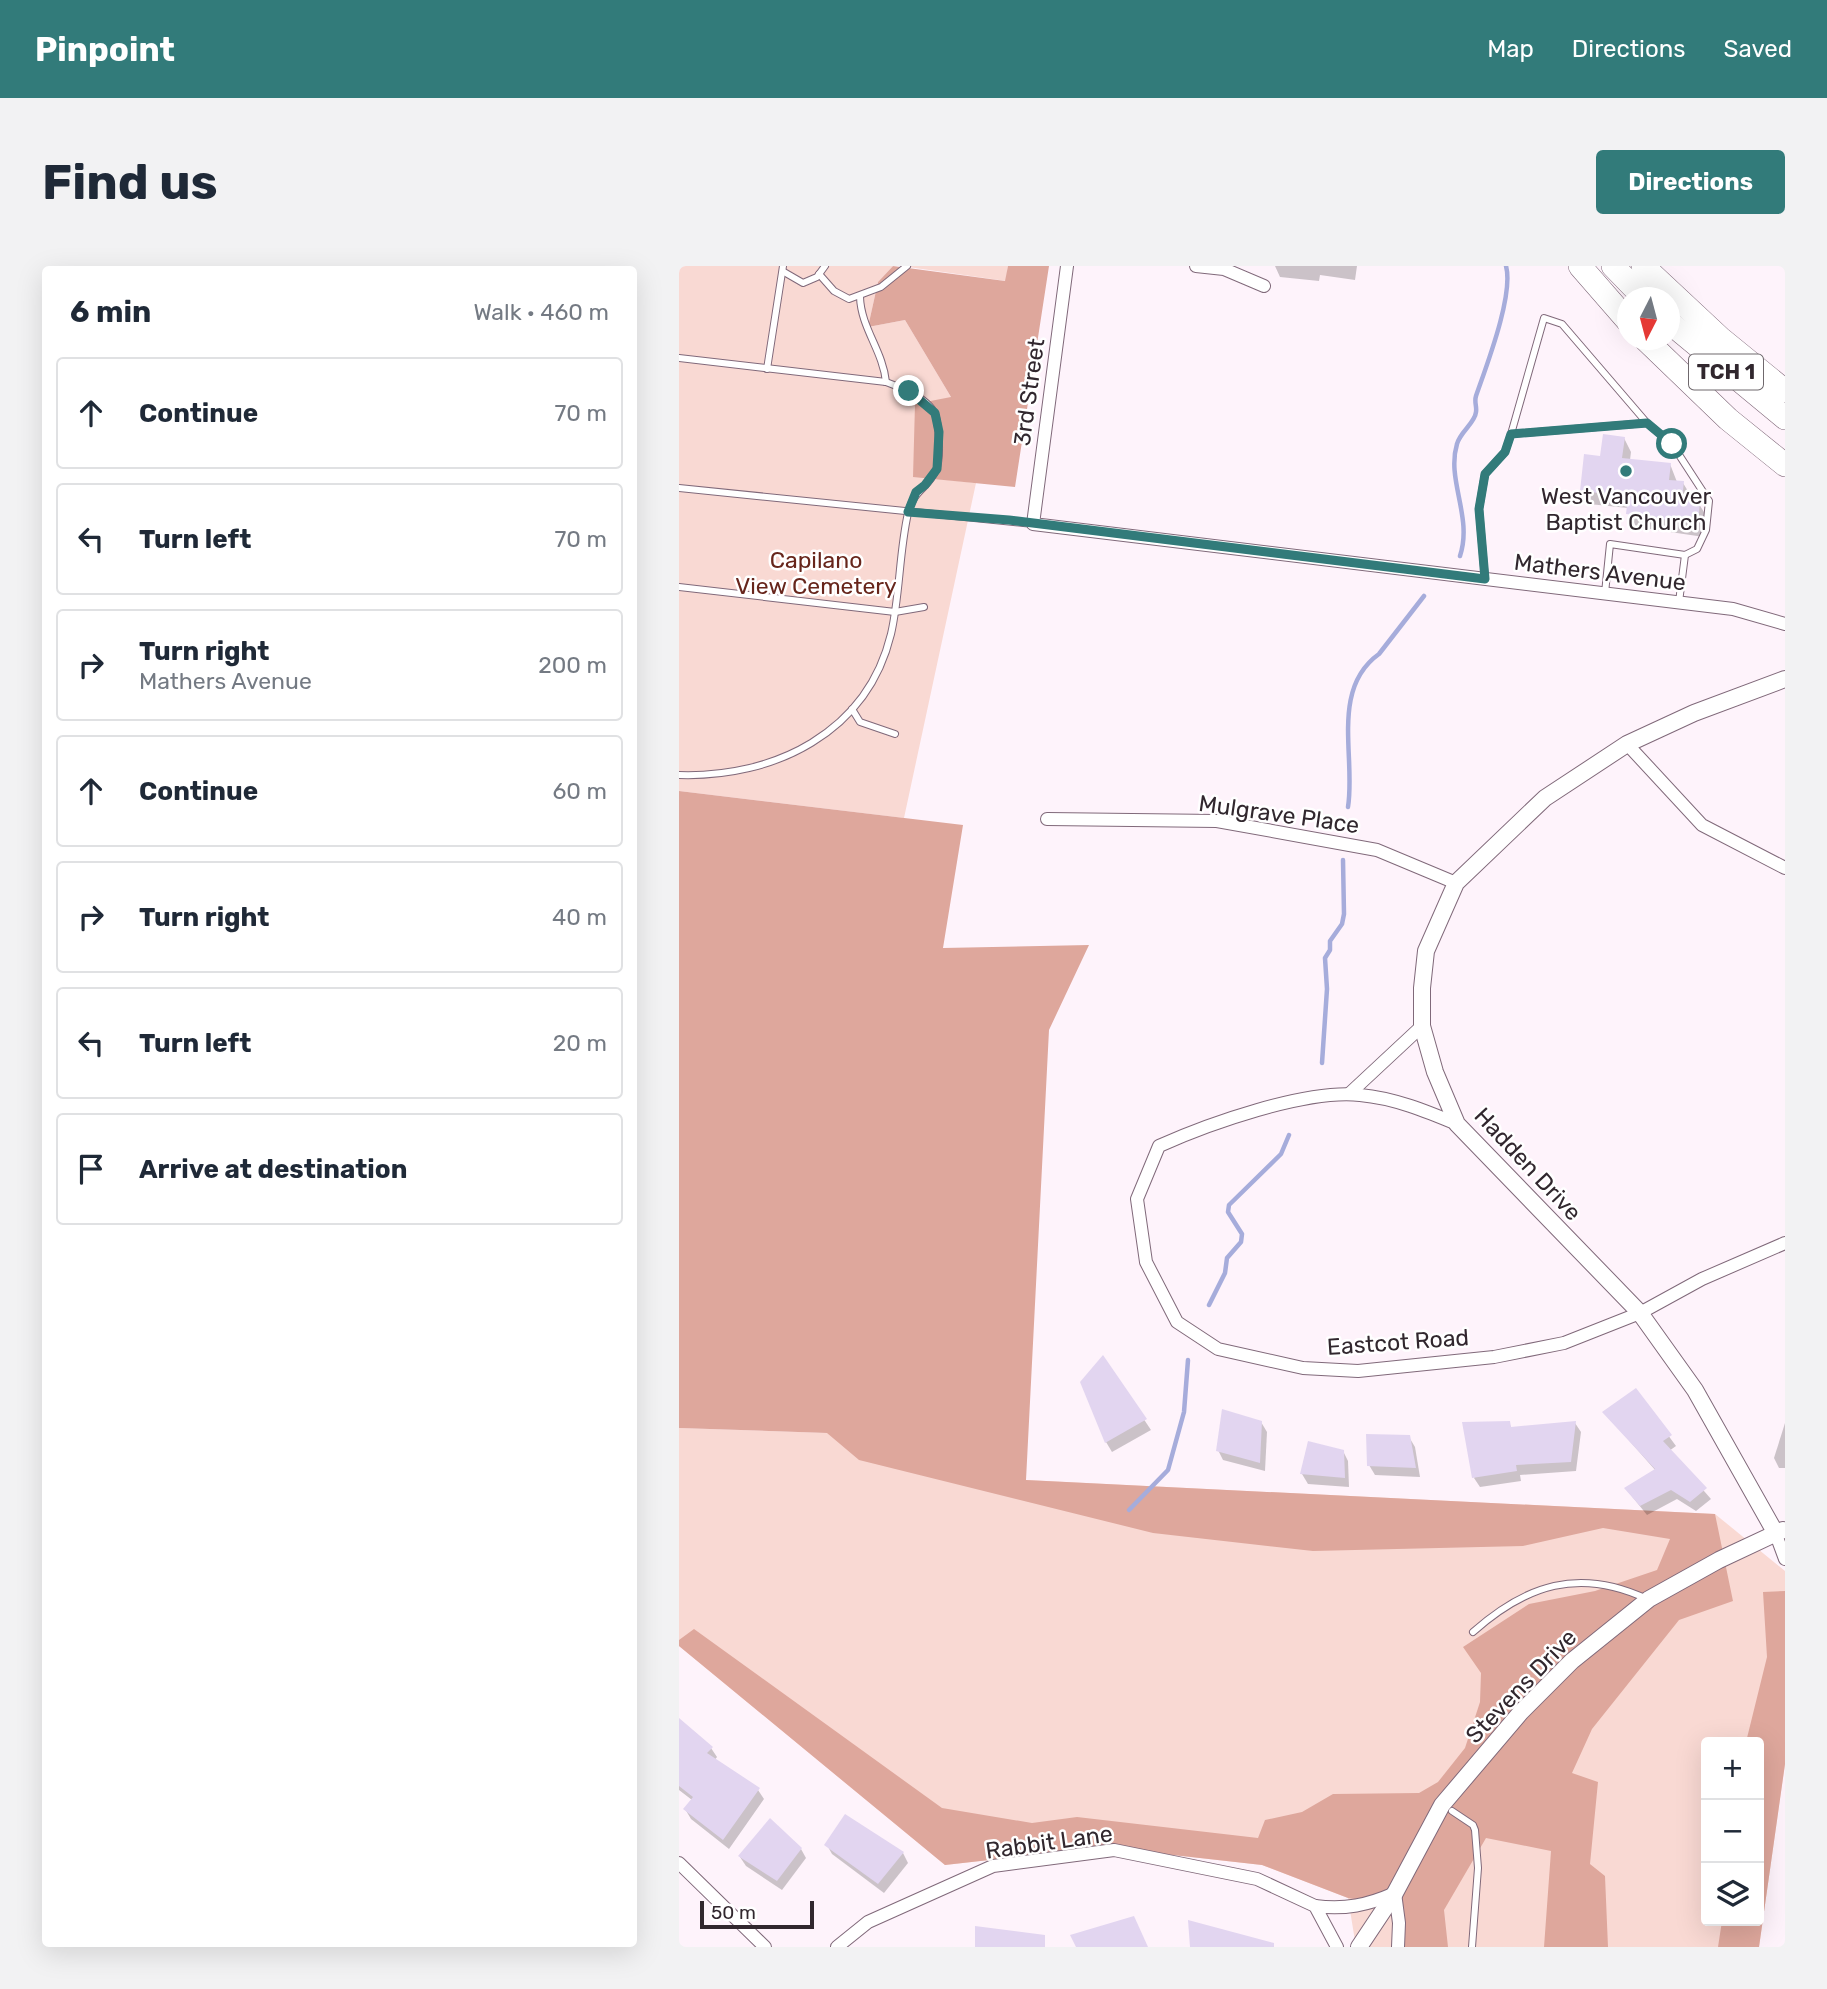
<!DOCTYPE html>
<html lang="en">
<head>
<meta charset="utf-8">
<style>
	:root { --surface:#fff; --page:#f2f2f3; --text:#1f2937; --muted:#747a83; --line:#e0e1e3; --accent:#327b7a }
	body { margin:0; font-family:Rubik,sans-serif; background:var(--page); color:var(--text) }
	.controls { position:absolute; right:21px; bottom:21px; display:grid; overflow:hidden; border-radius:7px; box-shadow:0 7px 28px #0002 }
	.controls button { width:63px; height:63px; display:grid; place-items:center; padding:0; border:0; border-bottom:2px solid var(--line); background:var(--surface); color:var(--text); font:35px sans-serif }
	.compass { position:absolute; left:938px; top:21px; width:63px; height:63px; border-radius:50%; background:var(--surface); box-shadow:0 7px 28px #0002; rotate:186deg }
	.scale { position:absolute; left:21px; bottom:18px; width:114px; box-sizing:border-box; padding-left:7px; border:4px solid #31272e; border-top:0; font-size:19px; line-height:24px; white-space:nowrap; color:#31272e; -webkit-text-stroke:5px #fff; paint-order:stroke }
	.stop { position:absolute; width:21px; height:21px; margin:-16px; border:5px solid #327b7a; border-radius:50%; background:#fff }
	.stop.end { background:#327b7a; border-color:#fff; box-shadow:0 2px 7px #0008 }
	.list { margin:0; padding:0; list-style:none }
	h2 { display:flex; justify-content:space-between; align-items:center; height:91px; margin:0; padding:0 28px; font-size:30px }
	h2 small { font-size:23px; font-weight:400; color:var(--muted) }
	.list li { display:grid; grid-template-columns:46px 1fr auto; gap:21px; align-items:center; box-sizing:border-box; height:112px; margin:0 14px 14px; padding:0 14px; border:2px solid var(--line); border-radius:7px }
	.list b { display:block; font-size:26px; white-space:nowrap }
	.list p { margin:0; font-size:23px; white-space:nowrap; color:var(--muted) }
	.list em { font-size:23px; font-style:normal; color:var(--muted) }
	.icon { flex:none; width:38px; height:38px; fill:none; stroke:currentColor; stroke-width:2; stroke-linecap:round; stroke-linejoin:round }
	.map { position:relative; flex:none; width:1106px; height:1681px; overflow:hidden; border-radius:7px }
	header { display:flex; align-items:center; gap:42px; box-sizing:border-box; height:98px; padding:0 35px; background:var(--accent); color:#fff }
	header strong { font-size:33px }
	nav { display:flex; gap:38px; margin-inline-start:auto; font-size:24px }
	.intro { display:flex; align-items:center; justify-content:space-between; box-sizing:border-box; height:168px; padding:0 42px }
	h1 { margin:0; font-size:49px }
	.button { padding:18px 32px; border-radius:7px; background:var(--accent); color:#fff; font-size:24px; font-weight:700 }
	main { display:flex; gap:42px; padding:0 42px }
	aside { flex:1; background:var(--surface); border-radius:7px; box-shadow:0 7px 28px #0002 }
	.map>svg:first-child { display:block }
	.green { fill:#f9d9d3; fill-rule:evenodd }
	.forest { fill:#dea79c }
	.shadow { fill:#0003 }
	.lines { fill:none; stroke-linecap:round; stroke-linejoin:round }
	.stream { stroke:#a6acdb; stroke-width:4.5 }
	.building { fill:#e2d5f0 }
	.service-casing { stroke:#80697a; stroke-width:8 }
	.minor-casing { stroke:#80697a; stroke-width:14 }
	.tertiary-casing { stroke:#80697a; stroke-width:18 }
	.motorway-casing { stroke:#80697a; stroke-width:24 }
	.service { stroke:#fff; stroke-width:6 }
	.minor { stroke:#fff; stroke-width:12 }
	.tertiary { stroke:#fff; stroke-width:16 }
	.motorway { stroke:#fff; stroke-width:23 }
	.route { stroke:#327b7a; stroke-width:9 }
	.poi-dot { fill:#327b7a; stroke:#fff; stroke-width:2.5 }
	.labels { text-anchor:middle; stroke-width:5; stroke-linejoin:round; paint-order:stroke }
	.shield { fill:#fff; stroke:#6f686d; stroke-width:2 }
	.shield-label { font-size:21px; font-weight:bold; fill:#31272e }
	.street-label { font-size:23px; fill:#31272e; stroke:#fff }
	.poi-label { font-size:23px; fill:#31272e; stroke:#fff }
	.park-label { font-size:23px; fill:#67251b; stroke:#fff }
</style>
</head>
<body>
<header>
<strong>Pinpoint</strong>
<nav><a>Map</a><a>Directions</a><a>Saved</a></nav>
</header>
<div class="intro"><h1>Find us</h1><a class="button">Directions</a></div>
<main>
<aside>
<h2>6 min<small>Walk · 460 m</small></h2>
<ul class="list">
<li><svg class="icon" aria-label="ahead" viewBox="0 0 24 24"><path d="M12 20V5M6 11l6-6 6 6"/></svg><div><b>Continue</b></div><em>70 m</em></li>
<li><svg class="icon" aria-label="left" viewBox="0 0 24 24"><path d="M17 20v-9H6M10 6l-5 5 5 5"/></svg><div><b>Turn left</b></div><em>70 m</em></li>
<li><svg class="icon" aria-label="right" viewBox="0 0 24 24"><path d="M7 20v-9h11M14 6l5 5-5 5"/></svg><div><b>Turn right</b><p>Mathers Avenue</p></div><em>200 m</em></li>
<li><svg class="icon" aria-label="ahead" viewBox="0 0 24 24"><path d="M12 20V5M6 11l6-6 6 6"/></svg><div><b>Continue</b></div><em>60 m</em></li>
<li><svg class="icon" aria-label="right" viewBox="0 0 24 24"><path d="M7 20v-9h11M14 6l5 5-5 5"/></svg><div><b>Turn right</b></div><em>40 m</em></li>
<li><svg class="icon" aria-label="left" viewBox="0 0 24 24"><path d="M17 20v-9H6M10 6l-5 5 5 5"/></svg><div><b>Turn left</b></div><em>20 m</em></li>
<li><svg class="icon" aria-label="arrive" viewBox="0 0 24 24"><path d="M6 21V4h12l-3 4 3 4H6"/></svg><div><b>Arrive at destination</b></div></li>
</ul>
</aside>
<div class="map">
<svg width="1106" height="1681" viewBox="0 0 1106 1681">
	<rect width="100%" height="100%" fill="#fef3fb"/>
	<g class="green">
		<polygon points="0,0 214,0 199,16 189,61 226,54 272,131 234,210 297,217 225,552 0,525"/>
		<polygon points="222,0 329,0 327,15"/>
		<path d="M0 1162 149 1167 347 1214 1036 1248 1106 1305V1498L1080 1681H677L669 1632 583 1599 423 1581 266 1599 0 1380ZM1027 1476H1080V1655H1027Z"/>
	</g>
	<g class="forest">
		<polygon points="214,0 326,15 329,0 370,0 336,221 234,211 236,138 272,131 226,54 189,61 199,16"/>
		<polygon points="0,525 284,559 264,682 410,679 370,764 347,1214 1036,1248 1054,1335 1000,1354 913,1463 893,1507 919,1516 911,1598 926,1610 929,1681 865,1681 872,1585 807,1572 765,1644 769,1681 726,1681 725,1641 669,1632 583,1599 423,1581 266,1599 0,1380 0,1374 15,1363 263,1542 353,1557 398,1551 579,1572 586,1554 623,1546 654,1528 740,1527 759,1516 786,1482 801,1436 802,1407 784,1381 850,1338 916,1325 978,1304 991,1273 924,1262 844,1280 634,1285 474,1267 180,1194 148,1167 0,1162"/>
		<polygon points="1106,1325 1106,1498 1080,1681 1039,1681 1043,1655 1080,1655 1080,1476 1067,1476 1088,1391 1084,1326"/>
	</g>
	<g class="shadow">
		<polygon points="596,0 678,0 676,14 641,9 640,15 601,11"/>
		<polygon points="945,172 952,186 951,194 991,198 998,216 1004,217 1012,230 1011,237 1020,238 1028,251 1025,271 957,261 949,242 910,238 902,225 923,192"/>
		<polygon points="424,1092 472,1164 433,1186 427,1176"/>
		<polygon points="956,1124 997,1180 990,1185 1032,1233 1017,1245 998,1233 968,1249 947,1223 977,1205 925,1146"/>
		<polygon points="582,1156 588,1166 586,1205 544,1194 539,1184"/>
		<polygon points="830,1157 833,1163 896,1157 902,1166 897,1205 841,1209 842,1215 801,1221 795,1212"/>
		<polygon points="1106,1157 1106,1202 1100,1202 1095,1192"/>
		<polygon points="730,1171 736,1181 741,1211 696,1209 690,1199"/>
		<polygon points="664,1185 669,1195 670,1221 629,1218 623,1208"/>
		<polygon points="0,1454 32,1482 38,1491 35,1495 79,1524 85,1533 50,1583 12,1553 6,1543 13,1534 0,1524"/>
		<polygon points="148,1579 224,1587 229,1597 205,1627 153,1588"/>
		<polygon points="122,1583 127,1592 103,1624 67,1600 61,1591"/>
	</g>
	<g class="lines">
		<g class="stream">
			<path d="M781 290C794 251 767 214 778 178 781 166 796 157 797 146 798 140 795 136 797 130 807 101 835 29 827 0"/>
			<path d="M669 541C677 492 651 423 700 388L745 330"/>
			<polyline points="643,797 648,723 646,692 651,684 651,675 663,658 665,648 664,594"/>
			<polyline points="530,1039 546,1007 548,992 562,976 563,968 549,946 550,939 602,888 610,869"/>
			<polyline points="450,1244 489,1204 505,1146 509,1094"/>
		</g>
	</g>
	<g class="building">
		<polygon points="924,168 946,171 943,192 992,197 990,214 1005,215 1003,234 1021,236 1019,258 947,248 949,230 901,225 905,188 921,190"/>
		<polygon points="424,1089 468,1153 426,1177 401,1116"/>
		<polygon points="957,1122 993,1169 984,1175 1028,1222 1011,1236 992,1224 961,1240 945,1222 976,1203 923,1146"/>
		<polygon points="543,1143 583,1155 581,1197 537,1185"/>
		<polygon points="831,1155 832,1161 897,1155 892,1196 837,1199 838,1205 793,1212 783,1156"/>
		<polygon points="687,1168 731,1169 737,1202 688,1200"/>
		<polygon points="629,1175 665,1184 666,1212 621,1208"/>
		<polygon points="0,1452 34,1481 28,1487 81,1522 44,1574 4,1543 14,1531 0,1520"/>
		<polygon points="166,1548 225,1586 199,1618 145,1579"/>
		<polygon points="91,1552 123,1582 98,1615 59,1590"/>
		<polygon points="455,1650 469,1681 397,1681 391,1669"/>
		<polygon points="509,1654 595,1677 595,1681 511,1681"/>
		<polygon points="296,1660 366,1669 366,1681 296,1681"/>
	</g>
	<g class="lines">
		<g class="service-casing">
			<g id="service">
				<polyline points="105,6 124,17 138,11 146,0"/>
				<polyline points="140,8 155,25 170,33 202,21 228,0"/>
				<path d="M181 31C182 62 204 85 207 116"/>
				<path d="M0 92 207 116C223 122 252 133 257 151 260 162 262 194 257 204 249 223 235 223 229 247 220 287 221 329 212 368 188 467 95 512 0 509"/>
				<polyline points="88,103 104,0"/>
				<polyline points="0,222 354,258"/>
				<polyline points="806,313 800,243 806,208 826,186 832,168"/>
				<polyline points="0,321 216,346 245,341"/>
				<polyline points="926,327 931,278 1006,289 1018,283 1027,264 1030,235 993,178 968,157 883,58 865,52 832,168 968,157"/>
				<polyline points="1000,336 1006,289"/>
				<polyline points="173,443 181,456 216,468"/>
				<path d="M794 1366C847 1319 900 1301 968 1333"/>
				<polyline points="773,1545 794,1559 796,1564 799,1602 793,1681"/>
			</g>
		</g>
		<g class="minor-casing">
			<g id="minor">
				<polyline points="388,0 354,258 1054,343 1106,358"/>
				<polyline points="517,0 545,3 585,20"/>
				<polyline points="948,478 1023,559 1106,602"/>
				<polyline points="368,553 538,555 698,584 777,617"/>
				<polyline points="670,828 743,760"/>
				<path d="M778 858C747 845 715 832 681 829 627 823 529 858 480 880L458 933 467 996 498 1056 539 1083 624 1102 679 1105 815 1091 885 1077 961 1047 1023 1013 1106 977"/>
				<polyline points="1096,1266 1106,1293"/>
				<polyline points="0,1597 86,1681"/>
				<path d="M636 1640C666 1644 689 1639 716 1627L720 1657 719 1681"/>
				<polyline points="158,1681 189,1656 314,1600 435,1584 578,1613 636,1640 658,1681"/>
			</g>
		</g>
		<g class="tertiary-casing">
			<g id="tertiary">
				<polyline points="1096,1266 1016,1124 961,1047 778,858 756,806 743,760 743,722 747,685 777,617 866,532 948,478 1015,447 1106,413"/>
				<polyline points="680,1681 716,1627 763,1539 842,1446 893,1395 970,1333 1040,1294 1104,1264"/>
			</g>
		</g>
		<g class="motorway-casing">
			<g id="motorway">
				<polyline points="901,0 948,54"/>
				<polyline points="934,0 965,32"/>
				<polyline points="964,0 1041,72 1106,125"/>
				<polyline points="990,56 1106,152"/>
				<polyline points="967,74 1049,153 1106,199"/>
			</g>
		</g>
		<use href="#service" class="service"/>
		<use href="#minor" class="minor"/>
		<use href="#tertiary" class="tertiary"/>
		<use href="#motorway" class="motorway"/>
	</g>
	<g class="lines">
		<polyline class="route" points="230,125 256,147 260,166 258,203 246,219 237,226 229,246 330,254 806,313 800,243 806,208 826,186 832,168 968,157 993,178"/>
	</g>
	<circle class="poi-dot" cx="947" cy="205" r="7"/>
	<g class="labels">
		<rect class="shield" x="1010" y="88.5" width="74" height="35" rx="5"/>
		<g class="shield-label">
			<text x="1047" y="113">TCH 1</text>
		</g>
		<g class="street-label">
			<text transform="translate(350 126) rotate(-82)" y="8">3rd Street</text>
			<text transform="translate(921 306) rotate(7)" y="8">Mathers Avenue</text>
			<text transform="translate(600 548) rotate(8)" y="8">Mulgrave Place</text>
			<text transform="translate(849 898) rotate(47)" y="8">Hadden Drive</text>
			<text transform="translate(719 1076) rotate(-4)" y="8">Eastcot Road</text>
			<text transform="translate(842 1420) rotate(-46)" y="8">Stevens Drive</text>
			<text transform="translate(370 1576) rotate(-8)" y="8">Rabbit Lane</text>
		</g>
		<g class="poi-label">
			<text x="947" y="238">West Vancouver<tspan x="947" dy="26">Baptist Church</tspan></text>
		</g>
		<g class="park-label">
			<text x="137" y="302">Capilano<tspan x="137" dy="26">View Cemetery</tspan></text>
		</g>
	</g>
</svg>
<div class="controls">
<button>+</button>
<button>−</button>
<button><svg class="icon" aria-label="layers" viewBox="0 0 24 24"><path d="M12 4l9 5-9 5-9-5zM3 14l9 5 9-5"/></svg></button>
</div>
<svg class="compass" viewBox="-18 -18 36 36"><path d="M0-13l5 13h-10z" fill="#e53935"/><path d="M0 13l5-13h-10z" fill="#747a83"/></svg>
<div class="scale">50 m</div>
<div class="stop" style="left:993px;top:178px"></div>
<div class="stop end" style="left:230px;top:125px"></div>
</div>
</main>
</body>
</html>
